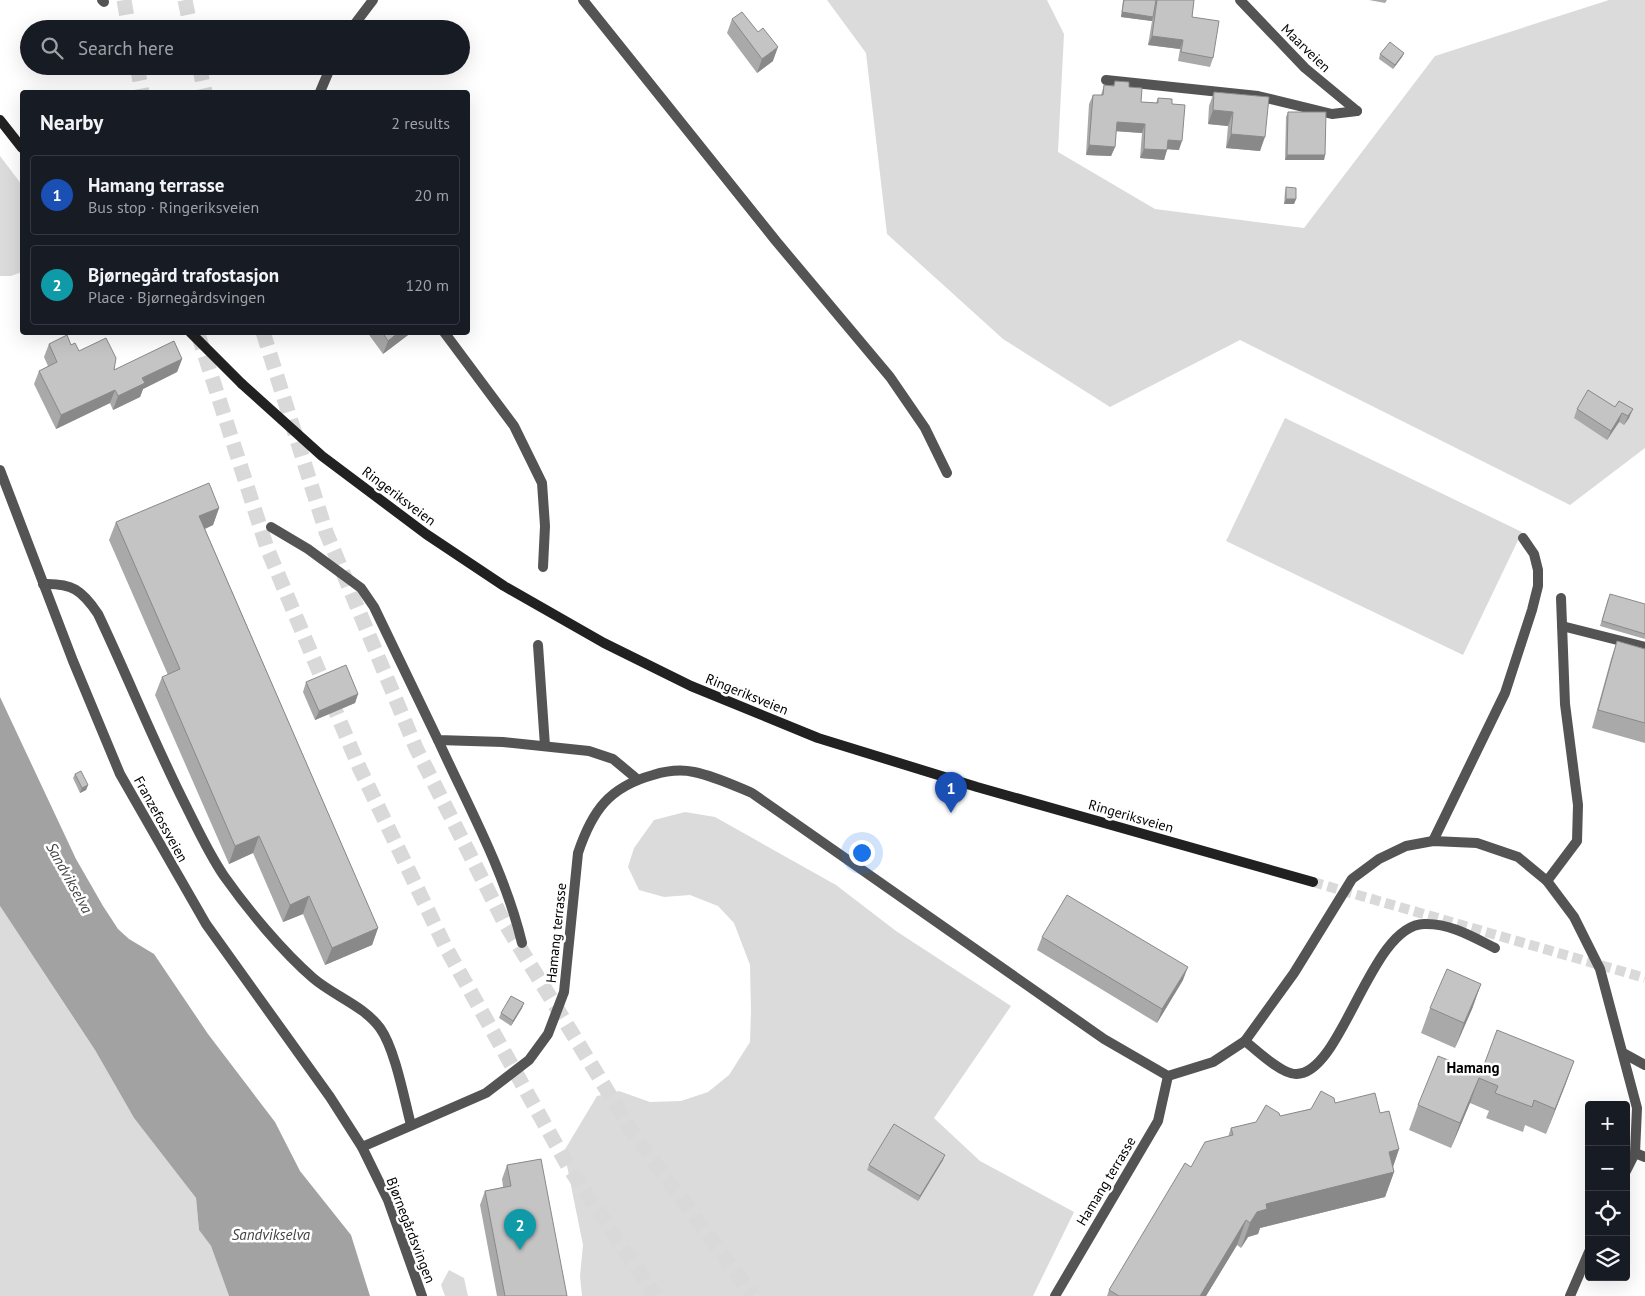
<!DOCTYPE html>
<html lang="en">
<head>
<meta charset="utf-8">
<style>
	:root { --surface:#171b24; --page:#20242c; --text:#f1f3f6; --muted:#9ea1a6; --line:#363941; --accent:#8c9099 }
	body { margin:0; font-family:"PT Sans",sans-serif; background:var(--page); color:var(--text) }
	.controls { position:absolute; right:15px; bottom:15px; display:grid; overflow:hidden; border-radius:5px; box-shadow:0 5px 20px #0002 }
	.controls button { width:45px; height:45px; display:grid; place-items:center; padding:0; border:0; border-bottom:1px solid var(--line); background:var(--surface); color:var(--text); font:25px sans-serif }
	.you { position:absolute; left:861px; top:852px; width:18px; height:18px; margin:-12px; border:4px solid #fff; border-radius:50%; background:#1a73e8; box-shadow:0 0 0 8px #1a73e833 }
	.badge { display:grid; place-items:center; width:32px; height:32px; border-radius:50%; background:var(--accent); color:#fff; font-size:16px; font-weight:700 }
	.pin { position:absolute; translate:-50% -41px; filter:drop-shadow(0 1px 2px #0008) }
	.pin::after { content:''; position:absolute; top:26px; width:18px; height:15px; background:inherit; clip-path:polygon(0 0,100% 0,50% 100%) }
	.list { margin:0; padding:0; list-style:none }
	h2 { display:flex; justify-content:space-between; align-items:center; height:65px; margin:0; padding:0 20px; font-size:21px }
	h2 small { font-size:16px; font-weight:400; color:var(--muted) }
	.list li { display:grid; grid-template-columns:32px 1fr auto; gap:15px; align-items:center; box-sizing:border-box; height:80px; margin:0 10px 10px; padding:0 10px; border:1px solid var(--line); border-radius:5px }
	.list b { display:block; font-size:19px; white-space:nowrap }
	.list p { margin:0; font-size:16px; white-space:nowrap; color:var(--muted) }
	.list em { font-size:16px; font-style:normal; color:var(--muted) }
	.icon { flex:none; width:28px; height:28px; fill:none; stroke:currentColor; stroke-width:2; stroke-linecap:round; stroke-linejoin:round }
	.map { position:relative; flex:none; width:1645px; height:1296px; overflow:hidden }
	.search { position:absolute; background:var(--surface); box-shadow:0 5px 20px #0002; left:20px; top:20px; width:450px; height:55px; display:flex; align-items:center; gap:12px; box-sizing:border-box; padding:0 18px; border-radius:28px; color:var(--muted); font-size:19px }
	.panel { position:absolute; background:var(--surface); box-shadow:0 5px 20px #0002; left:20px; top:90px; width:450px; height:245px; border-radius:5px }
	.map>svg:first-child { display:block }
	.green { fill:#dbdbdb }
	.water { fill:#a2a2a2 }
	.lines { fill:none; stroke-linecap:round; stroke-linejoin:round }
	.secondary-tunnel { stroke:#d9d9d9; stroke-width:10; stroke-dasharray:10 5; stroke-linecap:butt }
	.highway-tunnel { stroke:#d9d9d9; stroke-width:15; stroke-dasharray:15 8; stroke-linecap:butt }
	.lane { stroke:#545454; stroke-width:10 }
	.street { stroke:#545454; stroke-width:10 }
	.secondary { stroke:#212121; stroke-width:10 }
	.secondary-bridge { stroke:#212121; stroke-width:10 }
	.wall { fill:#a9a9a9 }
	.shaded-wall { fill:#898989 }
	.building { fill:#c4c4c4; stroke:#898989 }
	.labels { text-anchor:middle; stroke-width:5; stroke-linejoin:round; paint-order:stroke }
	.street-label { font-size:14px; fill:#000; stroke:#fff }
	.water-label { font-size:15px; font-style:italic; fill:#434343; stroke:#fff }
	.neighbourhood-label { font-size:15px; font-weight:bold; fill:#000; stroke:#fff }
</style>
</head>
<body>
<div class="map">
<svg width="1645" height="1296" viewBox="0 0 1645 1296">
	<rect width="100%" height="100%" fill="#fff"/>
	<g class="green">
		<polygon points="827,0 1047,0 1064,34 1058,152 1155,209 1304,228 1435,56 1609,0 1645,0 1645,448 1570,505 1240,340 1110,407 1003,339 887,234 866,53"/>
		<polygon points="0,156 22,185 22,272 11,276 0,276"/>
		<polygon points="1285,418 1522,532 1463,655 1226,541"/>
		<polygon points="685,812 715,817 836,885 896,931 1011,1006 934,1118 980,1161 1074,1212 1033,1296 582,1296 580,1276 583,1245 564,1151 597,1096 619,1091 650,1102 681,1101 708,1092 729,1075 750,1042 751,1011 750,965 734,923 718,906 690,895 664,897 639,890 628,867 634,848 654,820"/>
		<polygon points="0,906 95,1050 134,1118 196,1198 199,1230 211,1246 229,1296 0,1296"/>
		<polygon points="449,1270 464,1278 468,1296 445,1296 441,1285"/>
	</g>
	<polygon class="water" points="0,697 76,859 103,906 118,929 129,939 154,954 208,1034 275,1122 300,1171 351,1235 370,1296 229,1296 211,1246 199,1230 196,1198 134,1118 95,1050 0,906"/>
	<g class="lines">
		<polyline class="secondary-tunnel" points="1313,882 1645,978"/>
		<g class="highway-tunnel">
			<polyline points="124,0 129,29"/>
			<polyline points="185,0 191,29"/>
			<polyline points="137,66 142,92"/>
			<polyline points="199,66 205,92"/>
			<polyline points="263,332 326,532 416,748 503,920 633,1133 753,1296"/>
			<polyline points="198,334 267,548 360,769 445,946 568,1166 655,1296"/>
		</g>
		<g class="lane">
			<polyline points="102,0 104,2"/>
			<polyline points="583,0 776,241 890,377 925,428 947,473"/>
			<polyline points="351,29 373,0"/>
			<polyline points="1106,80 1258,96 1332,114 1357,111"/>
			<polyline points="320,92 331,66"/>
			<polyline points="444,332 514,426 542,483 545,526 543,567"/>
			<polyline points="271,527 308,549 361,588 374,607 438,740 503,742 589,751 613,759 637,779"/>
			<path d="M43 584C72 583 82 590 98 614 128 677 154 743 186 806 198 830 209 854 224 876 248 910 282 951 313 978 334 996 364 1006 380 1028 395 1049 404 1098 411 1125"/>
			<polyline points="538,645 545,746"/>
			<path d="M438 740C468 806 505 872 522 943"/>
			<polyline points="1433,841 1505,693 1532,610 1538,586 1538,570 1534,554 1523,538"/>
			<path d="M1245 1041C1256 1050 1281 1074 1296 1074 1342 1075 1370 925 1424 924 1450 923 1473 937 1495 948"/>
			<polyline points="1635,1153 1645,1157"/>
		</g>
		<g class="street">
			<polyline points="1240,0 1305,68 1357,111"/>
			<polyline points="0,470 73,661 120,774 206,924 330,1097 362,1147 388,1200 422,1296"/>
			<polyline points="1562,626 1645,647"/>
			<polyline points="1547,881 1577,841 1578,805 1565,704 1561,598"/>
			<polyline points="1623,1053 1645,1065"/>
			<path d="M362 1147 486 1093 529 1060 548 1034 564 992 578 853C592 811 609 787 653 775 666 771 680 769 694 772 714 776 733 785 752 793L1104 1039 1168 1076 1213 1062 1245 1041 1294 973 1352 879 1379 859 1406 846 1433 841 1477 843 1518 857 1547 881 1574 917 1600 969 1637 1108 1635 1153 1626 1171"/>
			<polyline points="1055,1296 1158,1121 1168,1076"/>
			<polyline points="1570,1296 1589,1252"/>
		</g>
		<g class="secondary">
			<polyline points="0,120 22,148"/>
			<polyline points="242,384 322,456 426,534 504,586 604,643 691,686 818,738 977,787 1313,882"/>
		</g>
		<polyline class="secondary-bridge" points="190,332 242,384"/>
	</g>
	<g class="wall">
		<polygon points="1123,0 1194,0 1192,17 1213,58 1210,67 1178,61 1180,49 1148,45 1152,21 1121,17"/>
		<polygon points="1369,0 1387,0 1385,3"/>
		<polygon points="732,19 773,61 757,73 727,33"/>
		<polygon points="1404,53 1402,57 1393,69 1379,59 1380,54"/>
		<polygon points="1115,81 1129,87 1141,102 1156,103 1158,98 1172,104 1179,150 1167,149 1164,160 1140,158 1142,133 1116,131 1115,147 1111,156 1086,155 1089,104 1093,95 1101,95 1104,85 1113,86"/>
		<polygon points="1214,92 1269,97 1260,151 1226,148 1228,126 1208,124 1209,106"/>
		<polygon points="1288,112 1325,155 1324,160 1285,160 1286,117"/>
		<polygon points="1286,187 1296,199 1294,204 1284,204 1285,192"/>
		<polygon points="367,332 412,332 383,354"/>
		<polygon points="49,344 71,345 79,351 114,370 182,359 177,372 143,389 140,397 113,410 110,403 56,429 34,384 39,371 48,366 44,357"/>
		<polygon points="1619,401 1629,418 1624,425 1619,422 1607,440 1574,418 1577,409 1615,407"/>
		<polygon points="219,508 213,525 205,529 378,928 372,945 325,965 303,914 283,922 253,853 229,864 155,695 162,677 168,675 109,540 116,522"/>
		<polygon points="1608,599 1645,604 1645,639 1600,626"/>
		<polygon points="1617,641 1645,649 1645,743 1592,728 1611,659"/>
		<polygon points="306,682 358,694 355,703 315,720 303,692"/>
		<polygon points="75,774 88,785 86,790 80,793 73,778"/>
		<polygon points="1042,937 1183,980 1157,1023 1037,950"/>
		<polygon points="1481,984 1472,1009 1455,1048 1421,1033 1430,1008"/>
		<polygon points="524,1003 522,1008 511,1026 499,1018 501,1013"/>
		<polygon points="1574,1061 1546,1134 1525,1125 1523,1132 1486,1118 1489,1111 1470,1103 1451,1148 1409,1130 1418,1105 1481,1073"/>
		<polygon points="1335,1103 1380,1113 1399,1149 1393,1166 1394,1172 1385,1197 1260,1228 1258,1234 1248,1237 1241,1248 1237,1245 1206,1296 1107,1296 1109,1290 1191,1167 1228,1137 1231,1128"/>
		<polygon points="943,1160 918,1201 867,1170 869,1165"/>
		<polygon points="507,1165 567,1296 497,1296 480,1205 485,1191 503,1187 502,1179"/>
	</g>
	<g class="shaded-wall">
		<polygon points="1122,12 1153,17 1152,21 1121,17"/>
		<polygon points="1152,36 1183,40 1180,49 1148,45"/>
		<polygon points="778,47 773,61 757,73 762,59"/>
		<polygon points="1404,53 1402,57 1393,69 1395,65"/>
		<polygon points="1213,110 1233,112 1228,126 1208,124"/>
		<polygon points="1117,122 1145,124 1142,133 1113,131"/>
		<polygon points="1231,134 1265,137 1260,151 1226,148"/>
		<polygon points="1168,140 1182,141 1179,150 1165,149"/>
		<polygon points="1089,145 1115,147 1111,156 1086,155"/>
		<polygon points="1144,149 1167,150 1164,160 1140,158"/>
		<polygon points="1287,155 1325,155 1324,160 1285,160"/>
		<polygon points="1286,199 1296,199 1294,204 1284,204"/>
		<polygon points="399,332 412,332 383,354 388,341"/>
		<polygon points="182,359 177,372 143,389 140,397 113,410 118,396 142,378"/>
		<polygon points="115,390 110,403 56,429 61,415"/>
		<polygon points="1633,409 1629,418 1624,425 1628,416"/>
		<polygon points="1622,413 1619,422 1607,440 1611,431"/>
		<polygon points="219,508 213,525 193,534 199,516"/>
		<polygon points="358,694 355,703 315,720 319,711"/>
		<polygon points="88,785 86,790 80,793 82,788"/>
		<polygon points="259,836 253,853 229,864 235,846"/>
		<polygon points="309,896 303,914 283,922 290,905"/>
		<polygon points="378,928 372,945 325,965 332,948"/>
		<polygon points="1188,967 1183,980 1157,1023 1162,1009"/>
		<polygon points="1481,984 1472,1009 1455,1048 1464,1023"/>
		<polygon points="524,1003 522,1008 511,1026 513,1021"/>
		<polygon points="1574,1061 1565,1086 1546,1134 1555,1109"/>
		<polygon points="1479,1078 1470,1103 1451,1148 1460,1123"/>
		<polygon points="1399,1149 1391,1173 1394,1172 1385,1197 1260,1228 1258,1234 1248,1237 1241,1248 1250,1223 1257,1212 1266,1204 1389,1152"/>
		<polygon points="945,1155 943,1160 918,1201 920,1196"/>
		<polygon points="1246,1220 1237,1245 1206,1296 1200,1296"/>
	</g>
	<g class="building">
		<polygon points="1124,0 1156,0 1153,17 1122,12"/>
		<polygon points="1157,0 1194,0 1192,17 1219,21 1213,58 1181,52 1183,40 1152,36"/>
		<polygon points="742,12 758,32 763,28 778,47 762,59 732,19"/>
		<polygon points="1390,42 1404,53 1395,65 1380,54"/>
		<polygon points="1115,81 1129,82 1129,87 1142,88 1141,102 1158,103 1158,98 1172,99 1172,104 1185,105 1182,141 1168,140 1167,150 1144,149 1145,124 1117,122 1115,147 1089,145 1093,95 1103,95 1104,85 1114,86"/>
		<polygon points="1214,92 1269,97 1265,137 1231,134 1233,112 1213,110"/>
		<polygon points="1288,112 1326,112 1325,155 1287,155"/>
		<polygon points="1286,187 1296,188 1296,199 1286,199"/>
		<polygon points="382,332 399,332 388,341"/>
		<polygon points="67,335 71,345 75,343 79,351 106,338 116,358 114,370 174,341 182,359 142,378 145,383 118,396 115,390 61,415 39,371 57,362 49,344"/>
		<polygon points="1588,390 1615,407 1619,401 1633,409 1628,416 1622,413 1611,431 1577,409"/>
		<polygon points="209,483 219,508 199,516 378,928 332,948 309,896 290,905 259,836 235,846 162,677 180,669 116,522"/>
		<polygon points="1610,594 1645,604 1645,634 1602,621"/>
		<polygon points="1617,641 1645,649 1645,723 1598,710"/>
		<polygon points="346,665 358,694 319,711 306,682"/>
		<polygon points="81,771 88,785 82,788 75,774"/>
		<polygon points="1067,895 1188,967 1162,1009 1042,937"/>
		<polygon points="1447,969 1481,984 1464,1023 1430,1008"/>
		<polygon points="511,996 524,1003 513,1021 501,1013"/>
		<polygon points="1497,1030 1574,1061 1555,1109 1534,1100 1532,1107 1495,1093 1498,1086 1479,1078 1460,1123 1418,1105 1438,1056 1481,1073"/>
		<polygon points="1321,1091 1334,1098 1335,1103 1375,1093 1380,1113 1389,1111 1399,1149 1389,1152 1394,1172 1266,1204 1267,1209 1257,1212 1250,1223 1246,1220 1200,1296 1119,1296 1109,1290 1185,1163 1191,1167 1205,1142 1233,1135 1231,1128 1256,1122 1266,1105 1279,1113 1280,1116 1311,1109"/>
		<polygon points="894,1124 945,1155 920,1196 869,1165"/>
		<polygon points="541,1159 567,1296 505,1296 485,1191 511,1186 507,1165"/>
	</g>
	<g class="labels">
		<g class="street-label">
			<text transform="translate(1306 48) rotate(44)" y="5">Maarveien</text>
			<text transform="translate(399 496) rotate(37)" y="5">Ringeriksveien</text>
			<text transform="translate(747 694) rotate(22)" y="5">Ringeriksveien</text>
			<text transform="translate(1131 816) rotate(16)" y="5">Ringeriksveien</text>
			<text transform="translate(161 819) rotate(61)" y="5">Franzefossveien</text>
			<text transform="translate(556 933) rotate(-84)" y="5">Hamang terrasse</text>
			<text transform="translate(1106 1181) rotate(-59)" y="5">Hamang terrasse</text>
			<text transform="translate(411 1230) rotate(69)" y="5">Bjørnegårdsvingen</text>
		</g>
		<g class="water-label">
			<text transform="translate(69 878) rotate(61)" y="5">Sandvikselva</text>
			<text x="271" y="1240">Sandvikselva</text>
		</g>
		<g class="neighbourhood-label">
			<text x="1473" y="1073">Hamang</text>
		</g>
	</g>
</svg>
<div class="controls">
<button>+</button>
<button>−</button>
<button><svg class="icon" aria-label="locate" viewBox="0 0 24 24"><circle cx="12" cy="12" r="6"/><path d="M12 2v4M12 18v4M2 12h4M18 12h4"/></svg></button>
<button><svg class="icon" aria-label="layers" viewBox="0 0 24 24"><path d="M12 4l9 5-9 5-9-5zM3 14l9 5 9-5"/></svg></button>
</div>
<div class="you"></div>
<div class="pin badge" style="left:951px;top:813px;background:#1a4fb4">1</div>
<div class="pin badge" style="left:520px;top:1250px;background:#0f9aa8">2</div>
<div class="search"><svg class="icon" aria-label="search" viewBox="0 0 24 24"><circle cx="10" cy="10" r="6"/><path d="M15 15l6 6"/></svg>Search here</div>
<section class="panel">
<h2>Nearby<small>2 results</small></h2>
<ul class="list">
<li><span class="badge" style="background:#1a4fb4">1</span><div><b>Hamang terrasse</b><p>Bus stop · Ringeriksveien</p></div><em>20 m</em></li>
<li><span class="badge" style="background:#0f9aa8">2</span><div><b>Bjørnegård trafostasjon</b><p>Place · Bjørnegårdsvingen</p></div><em>120 m</em></li>
</ul>
</section>
</div>
</body>
</html>
